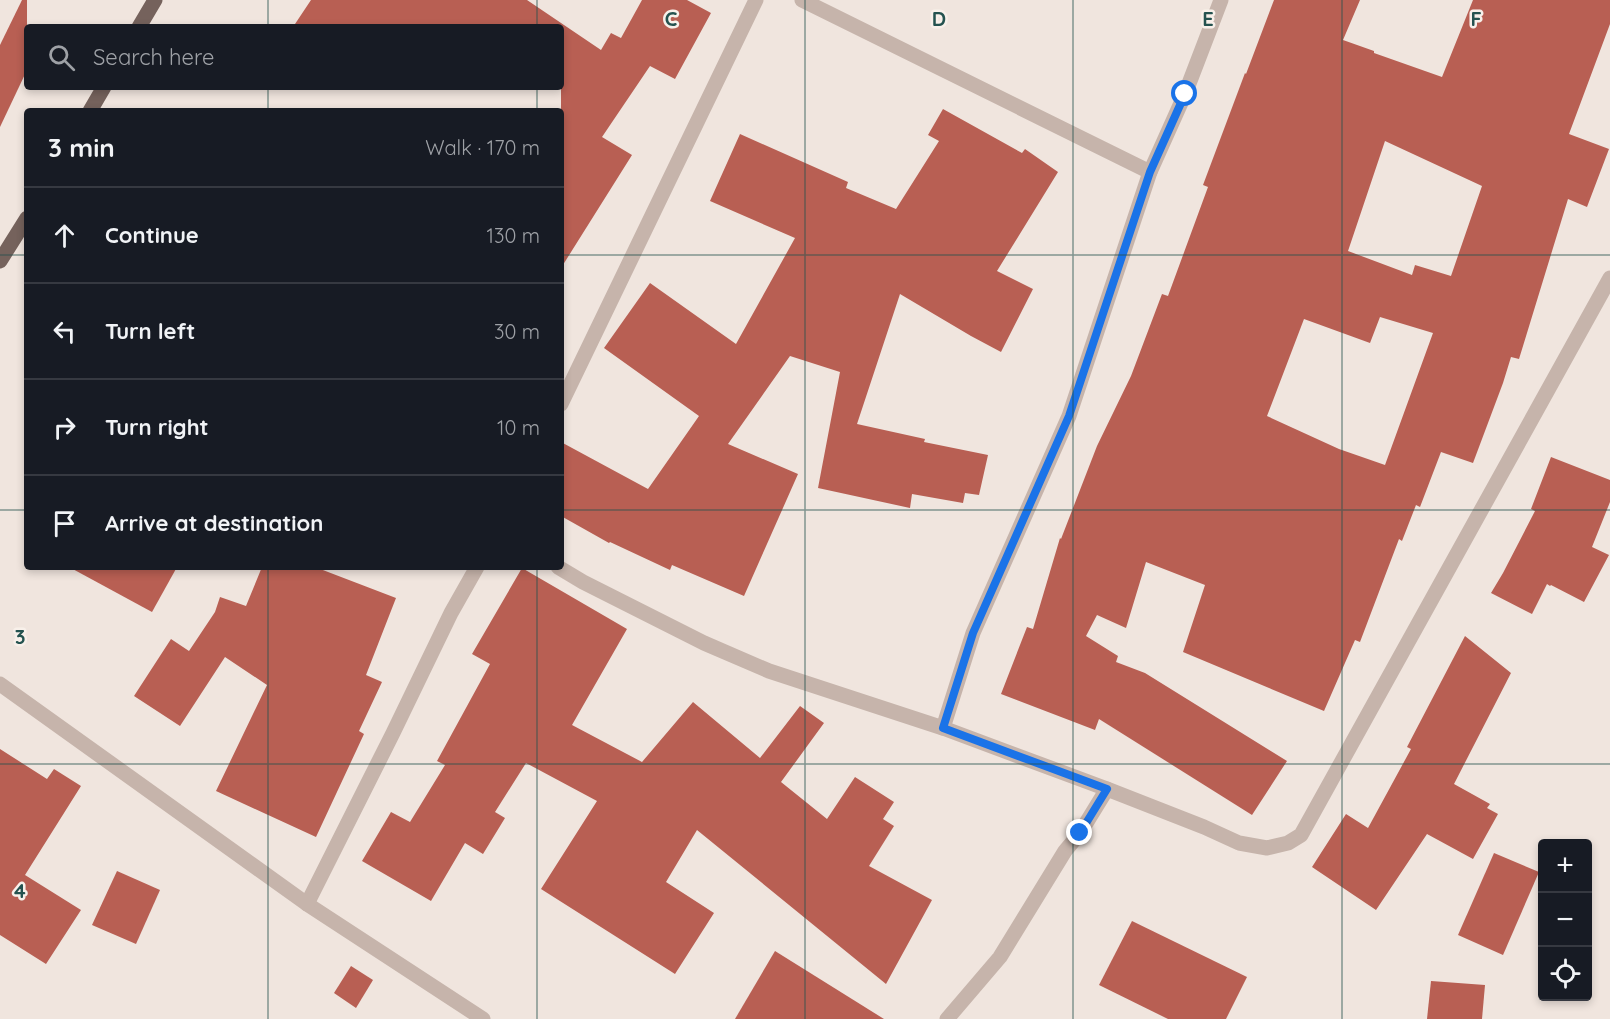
<!DOCTYPE html>
<html lang="en">
<head>
<meta charset="utf-8">
<style>
	:root { --surface:#171b24; --page:#20242c; --text:#f1f3f6; --muted:#9ea1a6; --line:#363941 }
	body { margin:0; font-family:Quicksand,sans-serif; background:var(--page); color:var(--text) }
	.controls { position:absolute; right:18px; bottom:18px; display:grid; overflow:hidden; border-radius:6px; box-shadow:0 3px 9px #0003 }
	.controls button { width:54px; height:54px; display:grid; place-items:center; padding:0; border:0; border-bottom:2px solid var(--line); background:var(--surface); color:var(--text); font:30px sans-serif }
	.stop { position:absolute; width:18px; height:18px; margin:-14px; border:4px solid #1a73e8; border-radius:50%; background:#fff }
	.stop.end { background:#1a73e8; border-color:#fff; box-shadow:0 2px 6px #0008 }
	.list { margin:0; padding:0; list-style:none }
	h2 { display:flex; justify-content:space-between; align-items:center; height:78px; margin:0; padding:0 24px; font-size:26px }
	h2 small { font-size:20px; font-weight:400; color:var(--muted) }
	.list li { display:grid; grid-template-columns:39px 1fr auto; gap:18px; align-items:center; box-sizing:border-box; height:96px; padding:0 24px; border-top:2px solid var(--line) }
	.list b { display:block; font-size:22px; white-space:nowrap }
	.list em { font-size:20px; font-style:normal; color:var(--muted) }
	.icon { flex:none; width:33px; height:33px; fill:none; stroke:currentColor; stroke-width:2; stroke-linecap:round; stroke-linejoin:round }
	.map { position:relative; flex:none; width:1610px; height:1019px; overflow:hidden }
	.search { position:absolute; background:var(--surface); box-shadow:0 3px 9px #0003; left:24px; top:24px; width:540px; height:66px; display:flex; align-items:center; gap:15px; box-sizing:border-box; padding:0 21px; border-radius:6px; color:var(--muted); font-size:22px }
	.panel { position:absolute; background:var(--surface); box-shadow:0 3px 9px #0003; left:24px; top:108px; width:540px; height:462px; border-radius:6px }
	.map>svg:first-child { display:block }
	.building { fill:#b85f53; fill-rule:evenodd }
	.lines { fill:none; stroke-linecap:round; stroke-linejoin:round }
	.minor { stroke:#c6b4ab; stroke-width:15 }
	.major { stroke:#75625c; stroke-width:15 }
	.route { stroke:#1a73e8; stroke-width:8 }
	.grid { fill:none; stroke:#24524f; stroke-width:1.5; stroke-opacity:0.55 }
	.grid-label { font-size:20px; text-anchor:middle; font-weight:bold; fill:#24524f; stroke:#f8f0ea; stroke-width:5; stroke-linejoin:round; paint-order:stroke }
</style>
</head>
<body>
<div class="map">
<svg width="1610" height="1019" viewBox="0 0 1610 1019">
	<rect width="100%" height="100%" fill="#f0e5de"/>
	<g class="building">
		<polygon points="22,0 27,0 27,70 0,127 0,45"/>
		<polygon points="311,0 527,0 601,50 611,33 621,38 642,0 687,0 711,13 675,79 650,66 602,137 632,155 561,268 561,27 293,27"/>
		<path d="M1274 0H1360L1343 40 1374 51V53L1442 77 1473 0H1610V24L1569 134 1609 149 1587 207 1568 199 1519 359 1511 357 1503 383 1473 463 1441 452 1420 507 1416 505 1402 541 1399 539 1360 642 1355 640 1324 711 1183 652 1205 585 1146 562 1126 628 1097 615 1086 636 1118 656 1116 662 1145 673 1287 761 1252 815 1099 719 1095 730 1001 694 1027 627 1033 629 1060 538 1061 539 1097 446 1131 376 1162 294 1168 296 1208 187 1203 185 1245 73 1246 74ZM1385 141 1482 186 1451 276 1415 265 1412 275 1348 251ZM1380 317 1433 333 1385 465 1339 449 1267 416 1304 319 1370 343Z"/>
		<polygon points="943,109 1022,153 1025,149 1058,172 997,271 1033,289 1001,352 971,336 900,294 857,424 925,439 924,442 988,455 979,495 965,493 963,503 912,494 910,508 818,488 840,372 790,356 728,444 798,474 744,596 672,565 670,570 610,542 609,543 561,516 561,442 648,489 699,416 604,348 650,283 736,344 795,238 710,201 740,134 848,182 846,188 896,209 939,141 928,135"/>
		<polygon points="1551,457 1610,480 1610,502 1592,547 1609,555 1584,602 1551,585 1550,586 1547,584 1532,614 1491,593 1503,573 1535,511 1531,509"/>
		<polygon points="69,567 177,567 152,612"/>
		<polygon points="262,567 315,567 396,598 366,675 382,682 359,731 364,734 316,837 216,791 267,685 225,657 180,726 134,696 171,639 189,651 215,612 220,597 246,606"/>
		<polygon points="522,568 627,629 572,725 642,762 693,702 760,758 800,706 824,723 781,782 827,819 855,777 894,802 883,819 894,826 869,866 932,900 886,984 697,830 666,882 714,913 675,974 541,889 597,801 526,763 495,812 505,818 483,854 465,843 431,901 362,861 391,812 410,822 445,765 437,761 490,664 472,654"/>
		<polygon points="1465,636 1511,673 1454,784 1490,804 1487,808 1498,814 1473,859 1427,834 1376,910 1312,867 1346,814 1368,828 1411,749 1407,747"/>
		<polygon points="0,749 47,779 54,769 81,786 25,875 81,910 46,964 0,935"/>
		<polygon points="1494,853 1539,872 1503,955 1458,935"/>
		<polygon points="117,871 160,890 136,944 92,925"/>
		<polygon points="1132,921 1247,977 1226,1019 1168,1019 1099,985"/>
		<polygon points="775,951 884,1019 735,1019"/>
		<polygon points="351,966 373,980 356,1008 334,993"/>
		<polygon points="1431,981 1485,985 1482,1019 1427,1019"/>
	</g>
	<g class="lines">
		<g class="minor">
			<polyline points="802,0 1150,172"/>
			<polyline points="561,404 756,0"/>
			<polyline points="558,567 583,582 704,643 769,671 943,728 1107,789"/>
			<polyline points="0,684 307,904 483,1019"/>
			<polyline points="943,728 973,633 1069,416 1150,172 1185,94 1221,0"/>
			<polyline points="307,904 393,733 451,613 477,567"/>
			<polyline points="947,1019 1000,957 1065,851 1080,833 1107,789 1204,827 1239,843 1267,848 1288,843 1301,835 1610,278"/>
		</g>
		<g class="major">
			<polyline points="139,27 155,0"/>
			<polyline points="90,111 104,87"/>
			<polyline points="0,261 27,218"/>
		</g>
	</g>
	<g class="lines">
		<polyline class="route" points="1080,833 1107,789 943,728 973,633 1069,416 1150,172 1185,94"/>
	</g>
	<path class="grid" d="M268 0V27M537 0V27M805 0V1019M1073 0V1019M1342 0V1019M268 87V111M537 87V111M0 255H27M561 255H1610M0 510H27M561 510H1610M268 567V1019M537 567V1019M0 764H1610"/>
	<g class="grid-label">
		<text x="671" y="26">C</text>
		<text x="939" y="26">D</text>
		<text x="1208" y="26">E</text>
		<text x="1476" y="26">F</text>
		<text x="20" y="644">3</text>
		<text x="20" y="898">4</text>
	</g>
</svg>
<div class="controls">
<button>+</button>
<button>−</button>
<button><svg class="icon" aria-label="locate" viewBox="0 0 24 24"><circle cx="12" cy="12" r="6"/><path d="M12 2v4M12 18v4M2 12h4M18 12h4"/></svg></button>
</div>
<div class="stop" style="left:1185px;top:94px"></div>
<div class="stop end" style="left:1080px;top:833px"></div>
<div class="search"><svg class="icon" aria-label="search" viewBox="0 0 24 24"><circle cx="10" cy="10" r="6"/><path d="M15 15l6 6"/></svg>Search here</div>
<section class="panel">
<h2>3 min<small>Walk · 170 m</small></h2>
<ul class="list">
<li><svg class="icon" aria-label="ahead" viewBox="0 0 24 24"><path d="M12 20V5M6 11l6-6 6 6"/></svg><div><b>Continue</b></div><em>130 m</em></li>
<li><svg class="icon" aria-label="left" viewBox="0 0 24 24"><path d="M17 20v-9H6M10 6l-5 5 5 5"/></svg><div><b>Turn left</b></div><em>30 m</em></li>
<li><svg class="icon" aria-label="right" viewBox="0 0 24 24"><path d="M7 20v-9h11M14 6l5 5-5 5"/></svg><div><b>Turn right</b></div><em>10 m</em></li>
<li><svg class="icon" aria-label="arrive" viewBox="0 0 24 24"><path d="M6 21V4h12l-3 4 3 4H6"/></svg><div><b>Arrive at destination</b></div></li>
</ul>
</section>
</div>
</body>
</html>
